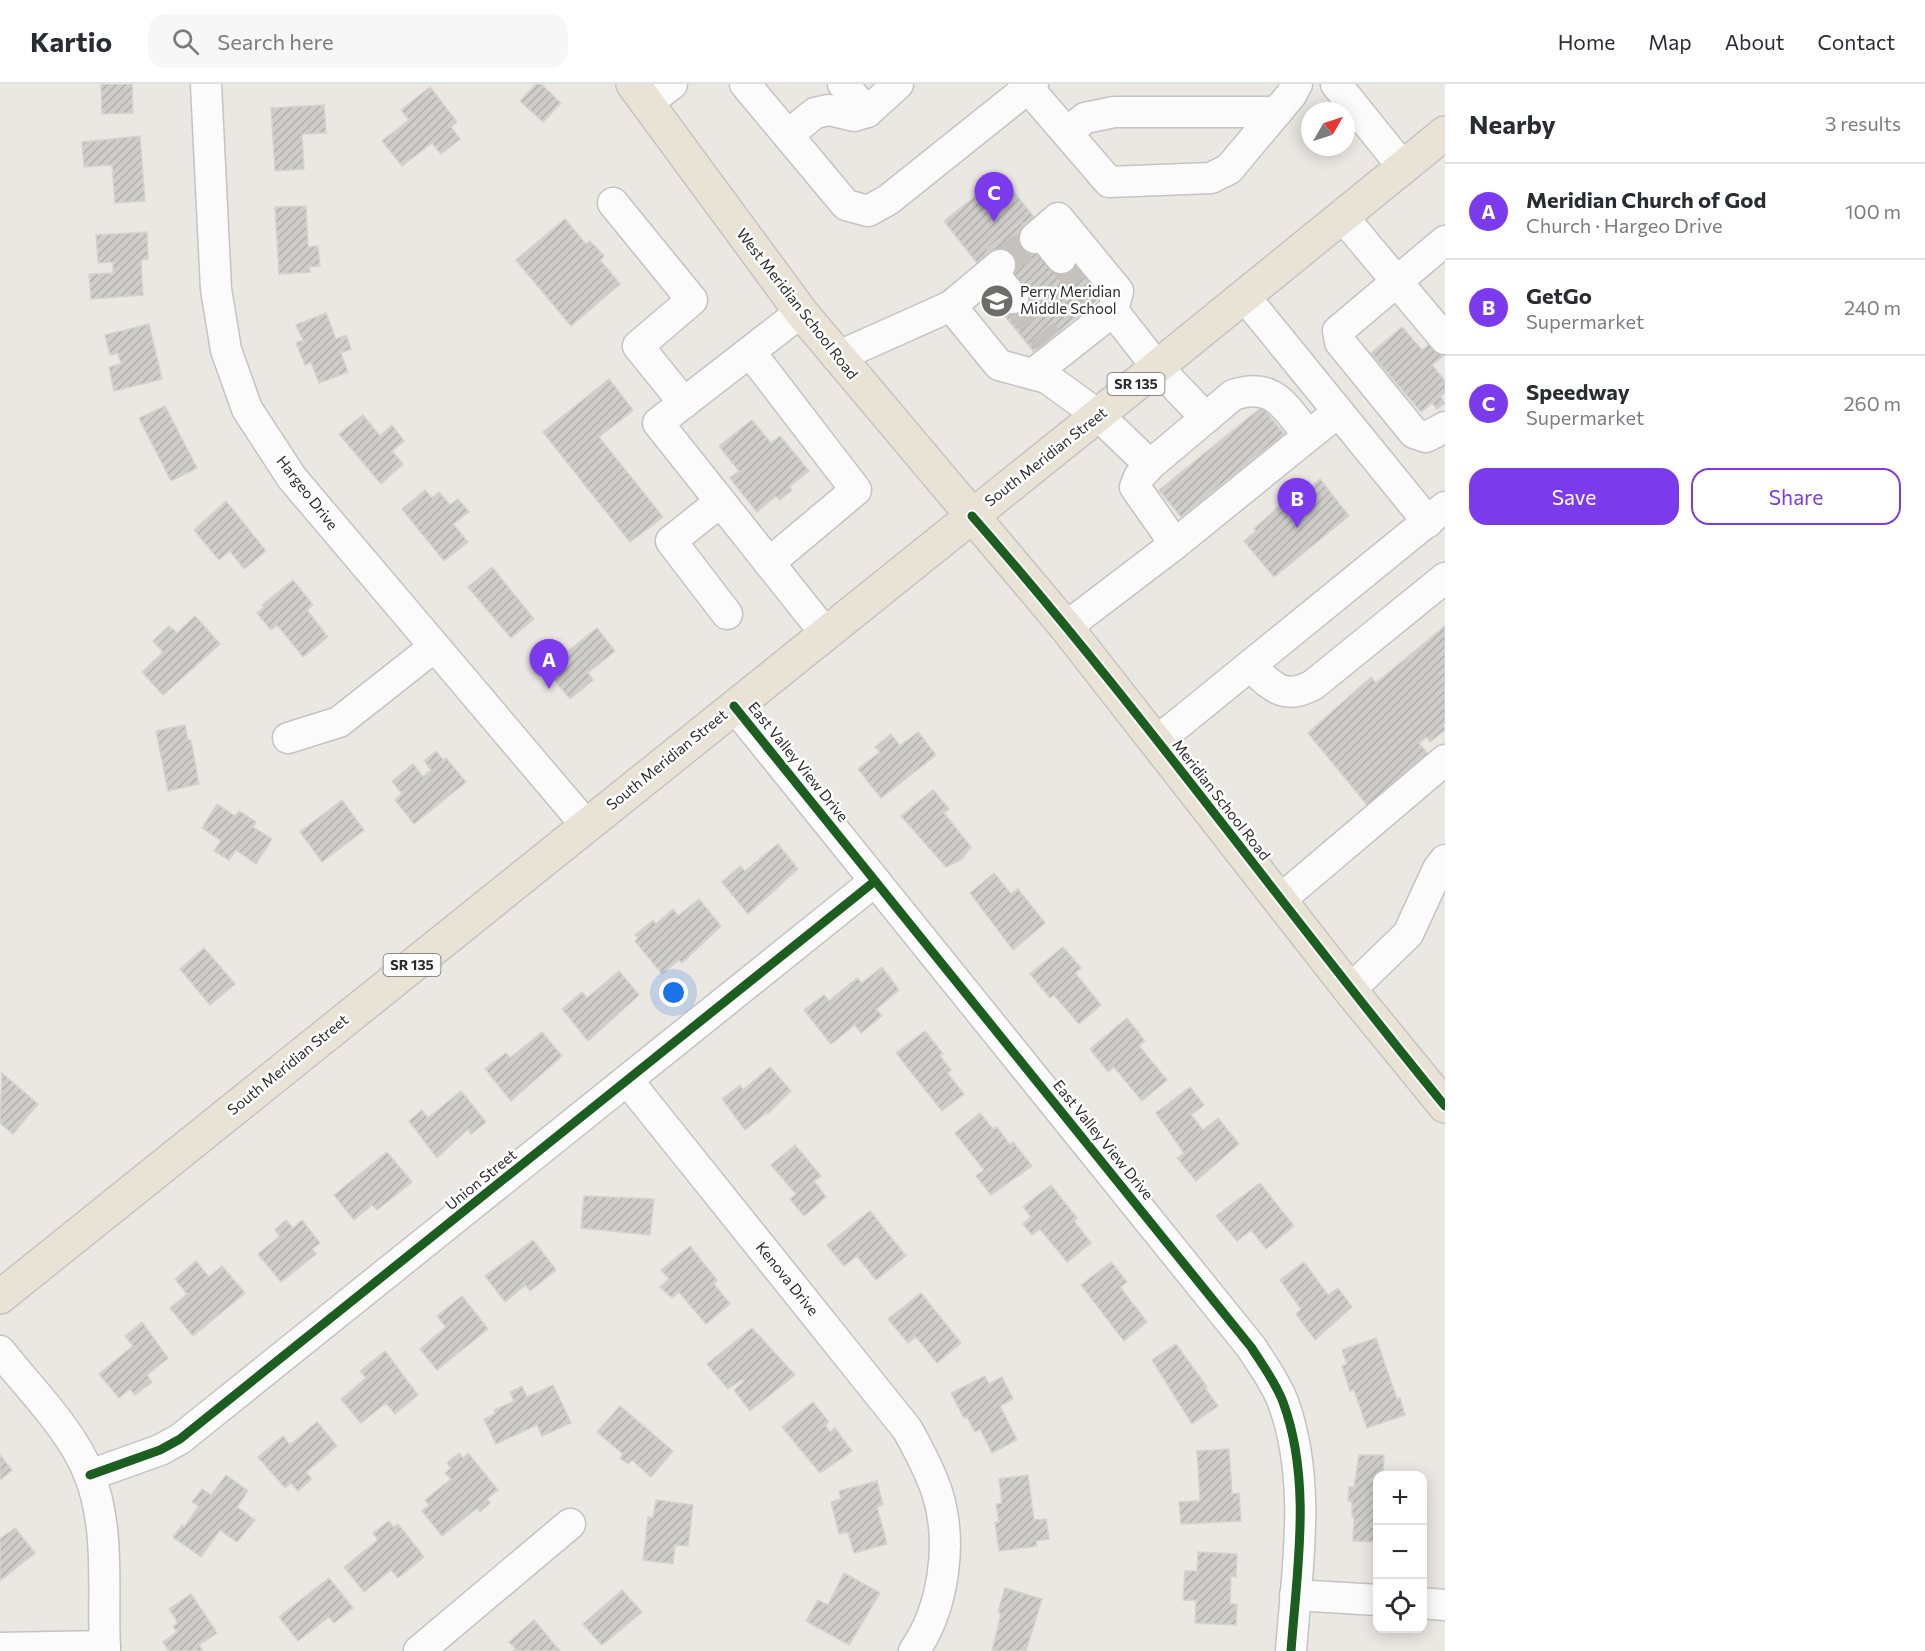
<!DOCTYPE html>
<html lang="en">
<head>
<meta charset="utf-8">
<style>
	:root { --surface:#fff; --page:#f7f7f7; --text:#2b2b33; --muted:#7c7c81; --line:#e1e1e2; --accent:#7c3aed }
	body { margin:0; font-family:Commissioner,sans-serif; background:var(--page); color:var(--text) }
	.controls { position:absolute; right:18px; bottom:18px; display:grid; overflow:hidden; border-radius:12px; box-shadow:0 3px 15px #0003 }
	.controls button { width:54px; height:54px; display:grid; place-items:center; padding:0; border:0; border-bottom:2px solid var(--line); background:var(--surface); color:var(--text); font:30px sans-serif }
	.compass { position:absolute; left:1301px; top:18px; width:54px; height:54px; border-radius:50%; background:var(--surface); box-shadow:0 3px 15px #0003; rotate:51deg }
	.you { position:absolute; left:674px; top:909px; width:21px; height:21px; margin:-15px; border:4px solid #fff; border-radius:50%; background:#1a73e8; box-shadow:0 0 0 9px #1a73e833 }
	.badge { display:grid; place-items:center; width:39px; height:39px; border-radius:50%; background:var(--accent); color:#fff; font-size:20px; font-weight:700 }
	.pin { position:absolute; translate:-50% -50px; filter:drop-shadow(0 2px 3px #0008) }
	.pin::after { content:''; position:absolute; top:32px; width:21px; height:18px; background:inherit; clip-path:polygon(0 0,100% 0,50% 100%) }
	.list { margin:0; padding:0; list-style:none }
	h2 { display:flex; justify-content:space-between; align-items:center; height:78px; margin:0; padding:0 24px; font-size:26px }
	h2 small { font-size:20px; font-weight:400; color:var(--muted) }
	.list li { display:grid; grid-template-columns:39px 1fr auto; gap:18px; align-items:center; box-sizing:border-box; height:96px; padding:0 24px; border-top:2px solid var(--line) }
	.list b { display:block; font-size:22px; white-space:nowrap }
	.list p { margin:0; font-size:20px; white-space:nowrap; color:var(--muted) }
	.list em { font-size:20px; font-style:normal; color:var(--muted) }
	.actions { display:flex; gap:12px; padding:18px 24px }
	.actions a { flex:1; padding:14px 0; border:2px solid var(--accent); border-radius:18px; text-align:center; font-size:21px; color:var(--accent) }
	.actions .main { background:var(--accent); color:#fff }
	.icon { flex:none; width:33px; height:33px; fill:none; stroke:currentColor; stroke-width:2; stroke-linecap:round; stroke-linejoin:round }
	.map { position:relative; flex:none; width:1445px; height:1567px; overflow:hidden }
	header { display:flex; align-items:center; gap:36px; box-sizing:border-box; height:84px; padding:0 30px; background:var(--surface); border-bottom:2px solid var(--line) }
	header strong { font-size:28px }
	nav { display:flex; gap:33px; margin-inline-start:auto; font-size:21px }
	.search { width:420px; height:54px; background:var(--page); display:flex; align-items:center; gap:15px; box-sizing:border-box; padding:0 21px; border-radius:18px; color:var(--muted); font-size:22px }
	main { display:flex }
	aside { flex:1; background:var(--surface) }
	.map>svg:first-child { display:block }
	.building { fill:url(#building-hatch); stroke:#d6d3ce; stroke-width:1.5 }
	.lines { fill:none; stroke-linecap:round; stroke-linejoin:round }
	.minor-tunnel { stroke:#c5c2be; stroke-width:30; stroke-dasharray:30 15; stroke-linecap:butt }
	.minor-casing { stroke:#c4c3c3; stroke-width:33 }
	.major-casing { stroke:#c6c4c2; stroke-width:36 }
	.minor { stroke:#fcfbfb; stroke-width:30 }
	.major { stroke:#e8e3d4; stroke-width:33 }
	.cycleway-casing { stroke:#fff; stroke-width:13 }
	.cycleway { stroke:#1b5e20; stroke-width:9 }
	.labels { text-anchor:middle; stroke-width:5; stroke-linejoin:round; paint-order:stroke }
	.shield { fill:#fff; stroke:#6b6b6b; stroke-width:1.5 }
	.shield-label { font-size:14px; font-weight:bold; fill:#2c2c2c }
	.poi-label { font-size:15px; fill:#2c2c2c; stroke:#fff; text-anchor:start }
	.street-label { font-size:15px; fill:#2c2c2c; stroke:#fff }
</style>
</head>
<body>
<header>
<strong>Kartio</strong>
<div class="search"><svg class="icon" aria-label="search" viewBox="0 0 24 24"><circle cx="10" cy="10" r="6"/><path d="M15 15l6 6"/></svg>Search here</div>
<nav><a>Home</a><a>Map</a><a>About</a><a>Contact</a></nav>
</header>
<main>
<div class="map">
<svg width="1445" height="1567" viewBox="0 0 1445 1567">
	<defs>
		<pattern id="building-hatch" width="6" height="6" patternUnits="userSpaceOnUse" patternTransform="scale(1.5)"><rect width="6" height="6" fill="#cfcdc9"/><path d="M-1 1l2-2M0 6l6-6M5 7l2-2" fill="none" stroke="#b2b0ad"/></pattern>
	</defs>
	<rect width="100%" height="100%" fill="#ebe7e2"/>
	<g class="building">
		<polygon points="101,0 132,0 133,29 102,30"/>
		<polygon points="536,0 541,0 561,19 543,38 520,17"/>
		<polygon points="430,3 457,38 451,43 460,55 441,70 432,59 402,82 382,57 409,36 401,26"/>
		<polygon points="324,21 326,49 302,50 304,85 275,87 271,24"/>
		<polygon points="140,52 145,117 115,119 112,81 84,83 82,58"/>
		<polygon points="1001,92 1034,133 977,179 944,137"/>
		<polygon points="306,122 308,163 318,162 320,182 309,183 310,188 279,190 275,123"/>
		<polygon points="565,135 586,160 590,157 604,172 600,176 620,200 571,242 516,176"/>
		<polygon points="1021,138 1055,179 1076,163 1110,205 1034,268 999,225 1021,207 987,165"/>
		<polygon points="147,148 148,175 141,176 143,211 91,215 89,190 113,189 113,178 98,179 96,151"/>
		<polygon points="326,229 336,255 346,251 351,265 341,269 348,288 319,299 311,278 305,281 296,259 303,256 296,241"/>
		<polygon points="149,240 162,295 114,307 109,283 121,280 118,269 110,271 105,251"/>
		<polygon points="1402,243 1422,266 1433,257 1444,271 1432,281 1445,297 1445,309 1440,312 1445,319 1437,325 1432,319 1421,328 1371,269"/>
		<polygon points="609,295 633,326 599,353 663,433 630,458 543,348"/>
		<polygon points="165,322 197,384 171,397 139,334"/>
		<polygon points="1262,323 1284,350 1181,433 1159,406"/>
		<polygon points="363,331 380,352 392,341 404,357 392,367 403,380 381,400 339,350"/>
		<polygon points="752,336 771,359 780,352 809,387 789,403 792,406 780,416 776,412 757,428 730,394 739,387 719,362"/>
		<polygon points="1320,395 1349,432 1274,493 1244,457 1256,447 1254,445 1287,415 1306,402 1308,405"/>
		<polygon points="425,406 432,414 439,408 450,421 458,415 469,428 453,440 468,458 444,477 402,425"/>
		<polygon points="226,417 266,467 244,485 230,467 219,476 194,446"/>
		<polygon points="492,483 534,535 511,554 468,503"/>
		<polygon points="293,496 313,521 307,526 328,553 303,573 277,541 271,546 257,529 264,523 262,521"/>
		<polygon points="195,532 220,560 163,611 142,588 163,568 153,557 169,542 177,549"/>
		<polygon points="1445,542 1445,639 1443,641 1445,646 1430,658 1427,653 1419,659 1429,671 1368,722 1308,649 1371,593 1376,599"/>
		<polygon points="597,544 615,567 588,589 593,596 570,615 545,585"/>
		<polygon points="185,641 188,656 191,656 199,700 168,707 156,647"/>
		<polygon points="918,648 936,671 881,714 858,685 880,668 875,663 891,650 900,662"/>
		<polygon points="436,667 443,676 446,674 466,698 414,740 395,716 402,710 392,697 413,680 423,693 431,686 424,677"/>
		<polygon points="933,706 949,725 944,729 971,763 961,776 946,783 901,732"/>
		<polygon points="342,716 364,746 322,778 300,748"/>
		<polygon points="217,720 235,732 239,727 256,738 253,743 272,755 256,780 236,766 229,776 214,767 221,757 202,744"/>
		<polygon points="778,760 798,785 748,830 722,798 740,782 745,787"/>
		<polygon points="994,789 1011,810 1018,805 1045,839 1013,866 970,809"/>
		<polygon points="699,815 721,842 682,879 679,876 662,890 635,857 638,854 635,851 653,836 656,840 673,825 678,832"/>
		<polygon points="1063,863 1081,884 1075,889 1101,921 1079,940 1054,911 1050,914 1030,890"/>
		<polygon points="204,864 235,900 210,921 180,885"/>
		<polygon points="882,883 899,906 876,925 882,932 861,949 855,941 831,960 804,926 824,911 829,917 857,894 862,899"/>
		<polygon points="619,887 639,911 588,957 562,925 582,908 587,914"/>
		<polygon points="1127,934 1145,957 1139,962 1167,996 1142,1017 1114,983 1108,988 1090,965"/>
		<polygon points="925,947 943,970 940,972 951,986 947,989 964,1010 942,1027 896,969"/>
		<polygon points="542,948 562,972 511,1017 485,985 506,969 510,974"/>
		<polygon points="770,983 791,1007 768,1030 767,1028 745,1046 722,1015 740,1001 743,1006"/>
		<polygon points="2,989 38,1020 13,1050 0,1039"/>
		<polygon points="1190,1003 1204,1021 1191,1031 1203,1046 1218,1034 1239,1060 1196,1097 1177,1074 1184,1069 1156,1029"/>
		<polygon points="461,1007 486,1038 471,1050 468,1045 437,1074 409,1037 422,1026 428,1034"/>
		<polygon points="980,1029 993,1045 997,1043 1010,1061 1013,1058 1032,1082 991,1111 976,1092 984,1086 955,1049"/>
		<polygon points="795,1061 821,1092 814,1097 826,1113 804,1132 790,1115 796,1110 771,1081"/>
		<polygon points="387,1068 412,1098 377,1126 372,1121 354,1136 334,1111"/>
		<polygon points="1260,1099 1294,1142 1266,1165 1251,1146 1237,1157 1216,1132"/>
		<polygon points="1051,1101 1077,1134 1074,1137 1091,1159 1067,1178 1040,1145 1032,1151 1023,1140 1031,1133 1023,1123"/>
		<polygon points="584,1112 654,1115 650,1151 581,1144"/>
		<polygon points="870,1127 906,1172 876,1196 857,1172 844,1182 827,1161"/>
		<polygon points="286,1136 293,1144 302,1136 320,1159 312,1165 316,1170 281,1198 258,1170 280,1152 275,1146"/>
		<polygon points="533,1156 556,1186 530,1207 526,1201 505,1218 485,1192"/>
		<polygon points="690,1162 717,1196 714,1200 730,1220 706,1240 679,1208 672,1214 660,1203 669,1195 661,1186"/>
		<polygon points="196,1177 209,1193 222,1182 245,1209 193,1252 170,1224 187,1210 175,1195"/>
		<polygon points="1111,1178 1127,1198 1120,1203 1147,1238 1124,1257 1081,1201"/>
		<polygon points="1304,1178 1328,1211 1338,1204 1352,1223 1315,1256 1296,1230 1301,1225 1280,1196"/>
		<polygon points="921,1209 961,1259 937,1279 916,1253 908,1259 888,1235"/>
		<polygon points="462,1212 488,1245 437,1286 420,1265 446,1243 437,1232"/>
		<polygon points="142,1238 168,1274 147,1291 152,1298 135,1311 130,1305 119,1314 99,1290 133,1262 125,1252"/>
		<polygon points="752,1244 795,1291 750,1327 734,1306 744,1297 742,1295 728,1305 707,1280"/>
		<polygon points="1376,1254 1397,1315 1400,1314 1405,1331 1367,1344 1354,1306 1350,1307 1342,1282 1347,1280 1342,1266"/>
		<polygon points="1176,1260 1207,1303 1205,1304 1218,1322 1192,1340 1152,1276"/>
		<polygon points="385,1267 418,1311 395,1330 386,1319 361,1339 341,1315 366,1294 360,1287"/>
		<polygon points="985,1292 989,1300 1002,1293 1013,1315 1000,1322 1017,1356 992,1369 980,1345 975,1348 967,1333 964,1334 951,1309"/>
		<polygon points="553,1301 571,1339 542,1352 537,1341 496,1360 484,1335 495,1330 494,1326 514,1317 510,1308 522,1302 527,1313"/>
		<polygon points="813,1318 829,1338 825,1341 830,1348 835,1344 852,1367 820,1389 782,1343"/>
		<polygon points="620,1322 673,1367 651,1393 632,1376 628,1380 620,1374 623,1370 597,1348"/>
		<polygon points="317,1338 337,1362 306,1388 312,1395 298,1407 291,1399 285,1404 258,1373 283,1352 290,1361"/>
		<polygon points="1229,1365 1232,1410 1239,1409 1241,1437 1181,1440 1179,1418 1200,1417 1197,1367"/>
		<polygon points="459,1369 463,1374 468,1369 498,1406 487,1415 490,1419 480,1428 477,1424 442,1452 422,1427 429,1421 425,1416 451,1395 445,1389 451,1384 447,1379"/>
		<polygon points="0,1371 12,1386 0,1396"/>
		<polygon points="1359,1371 1384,1371 1383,1392 1378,1392 1378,1458 1353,1457 1354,1433 1352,1433 1352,1418 1348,1417 1349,1403 1354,1403"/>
		<polygon points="226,1391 248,1407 237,1423 255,1436 237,1458 220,1446 201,1473 173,1453 182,1441 184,1443 199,1422 192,1418 202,1405 211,1411"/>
		<polygon points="1028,1391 1034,1436 1046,1435 1049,1455 1036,1457 1037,1462 999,1467 995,1438 999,1438 996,1420 1002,1419 999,1395"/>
		<polygon points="877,1397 883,1421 877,1423 887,1460 854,1469 848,1448 839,1450 831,1418 841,1415 839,1407"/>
		<polygon points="656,1416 693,1421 688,1462 675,1461 673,1480 643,1476 648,1433 653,1434"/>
		<polygon points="389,1437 393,1443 398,1440 424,1473 398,1494 391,1486 364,1508 344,1483 378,1456 373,1449"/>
		<polygon points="15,1444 35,1469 0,1497 0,1455"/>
		<polygon points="1198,1468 1237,1470 1236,1493 1231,1492 1230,1520 1237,1520 1236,1541 1195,1539 1196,1516 1183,1516 1185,1487 1197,1487"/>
		<polygon points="844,1489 880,1509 849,1561 806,1537 818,1516 828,1521"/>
		<polygon points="329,1494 353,1524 334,1539 329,1533 298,1557 279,1533"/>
		<polygon points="1005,1504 1042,1515 1026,1567 992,1567 1001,1530 998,1528"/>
		<polygon points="622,1506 642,1528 602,1561 583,1540"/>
		<polygon points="191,1510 217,1549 199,1561 203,1567 169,1567 163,1558 177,1548 173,1542 178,1539 169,1525"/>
		<polygon points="534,1536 560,1567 513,1567 516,1565 509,1558"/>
	</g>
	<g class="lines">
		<g class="minor-tunnel">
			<polyline points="1061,174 1096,217"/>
			<polyline points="1000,181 1035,154"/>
			<polyline points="1013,214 1048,256"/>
		</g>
		<g class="minor-casing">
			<g id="minor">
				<polyline points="206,0 216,205 226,266 247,325 292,394 586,741"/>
				<polyline points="745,0 846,121 868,127 888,116 1028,4"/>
				<polyline points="843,0 867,28"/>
				<polyline points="1033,0 1028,4 1109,98 1211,94 1229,85 1291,11 1297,0"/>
				<polyline points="1336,0 1402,82"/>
				<polyline points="647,19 672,0"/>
				<polyline points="1067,49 1085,34 1114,28 1277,28"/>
				<polyline points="788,51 815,29 829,26 854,32 867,28 898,0"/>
				<polyline points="613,119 692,216 638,262 684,319"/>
				<polyline points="1342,132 1445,255"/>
				<polyline points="1041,149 1061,174"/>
				<polyline points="1035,154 1058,134 1118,207 1113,227 1157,283 1206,334"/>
				<polyline points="1445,157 1338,247 1340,258 1414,349 1426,353 1445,343"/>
				<polyline points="992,188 1013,214"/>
				<polyline points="1245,213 1428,438"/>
				<polyline points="951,222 1000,181"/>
				<polyline points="801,228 658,339 825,549"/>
				<polyline points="750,268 856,406 769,479"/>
				<polyline points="837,273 951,222 999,281 1047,294 1098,331 1150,381"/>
				<polyline points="1033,290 1113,227"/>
				<polyline points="720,418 671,457 727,530"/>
				<path d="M1175 460 1135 403 1139 393 1150 381 1233 311C1274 297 1285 323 1308 351"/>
				<polyline points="1066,543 1175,460 1338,328"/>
				<path d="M1250 582C1272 602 1283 617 1313 601L1445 494"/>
				<path d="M734 622 1251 1263C1262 1280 1276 1299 1283 1318 1312 1397 1297 1485 1291 1567"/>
				<polyline points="288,654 339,638 434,563"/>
				<polyline points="1156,658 1445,423"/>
				<polyline points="1280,816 1445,676"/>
				<polyline points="1350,906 1408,850 1438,785 1445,776"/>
				<path d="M628 997 907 1345C919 1366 929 1385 937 1408 953 1458 944 1524 914 1567"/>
				<path d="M0 1267C29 1304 72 1346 89 1390 111 1445 102 1509 105 1567"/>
				<polyline points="90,1391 160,1366 180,1355 875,797"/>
				<polyline points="1295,1511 1378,1516"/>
				<polyline points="1422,1519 1445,1521"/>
				<polyline points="0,1564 105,1562"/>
				<polyline points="419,1567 570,1440"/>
			</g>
		</g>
		<g class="major-casing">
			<g id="major">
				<polyline points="633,0 801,228 1066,543 1350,906 1445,1022"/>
				<polyline points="0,1213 1098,331 1445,49"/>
			</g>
		</g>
		<use href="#minor" class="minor"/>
		<use href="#major" class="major"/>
		<g class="cycleway-casing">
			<g id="cycleway">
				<path d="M972 432C1138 621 1285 827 1445 1022"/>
				<path d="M734 622 1251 1263C1262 1280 1276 1299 1283 1318 1312 1397 1297 1485 1291 1567"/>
				<polyline points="90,1391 160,1366 180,1355 875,797"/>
			</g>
		</g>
		<use href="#cycleway" class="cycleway"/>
	</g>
	<defs>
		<g id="school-disc" transform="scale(1.725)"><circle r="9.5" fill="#6f6d6c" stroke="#fff"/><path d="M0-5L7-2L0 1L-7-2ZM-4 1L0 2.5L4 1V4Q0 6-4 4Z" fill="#fff"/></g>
	</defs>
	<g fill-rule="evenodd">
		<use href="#school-disc" x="997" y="217"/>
	</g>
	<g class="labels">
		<g class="shield">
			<rect x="1107.5" y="289" width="57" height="22" rx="4.5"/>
			<rect x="383.5" y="870" width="57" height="22" rx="4.5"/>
		</g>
		<g class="shield-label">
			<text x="1136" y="305">SR 135</text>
			<text x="412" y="886">SR 135</text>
		</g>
		<g class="poi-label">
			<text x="1020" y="213">Perry Meridian<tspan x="1020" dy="17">Middle School</tspan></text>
		</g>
		<g class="street-label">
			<text transform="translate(797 220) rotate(52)" y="5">West Meridian School Road</text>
			<text transform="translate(1046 373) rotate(-38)" y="5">South Meridian Street</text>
			<text transform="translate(307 409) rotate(52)" y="5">Hargeo Drive</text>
			<text transform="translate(667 676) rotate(-39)" y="5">South Meridian Street</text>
			<text transform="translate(798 678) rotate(51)" y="5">East Valley View Drive</text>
			<text transform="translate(1221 716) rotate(52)" y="5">Meridian School Road</text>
			<text transform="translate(288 981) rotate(-39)" y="5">South Meridian Street</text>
			<text transform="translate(1103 1056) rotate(51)" y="5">East Valley View Drive</text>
			<text transform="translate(481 1096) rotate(-39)" y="5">Union Street</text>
			<text transform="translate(787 1195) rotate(51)" y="5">Kenova Drive</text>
		</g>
	</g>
</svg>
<div class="controls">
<button>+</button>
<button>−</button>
<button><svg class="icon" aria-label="locate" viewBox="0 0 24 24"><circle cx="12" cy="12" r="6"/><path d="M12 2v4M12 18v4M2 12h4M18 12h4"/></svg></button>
</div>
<svg class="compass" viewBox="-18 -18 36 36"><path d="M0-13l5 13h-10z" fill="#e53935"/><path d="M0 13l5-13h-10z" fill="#7c7c81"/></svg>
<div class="you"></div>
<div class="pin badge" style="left:549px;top:605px">A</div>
<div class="pin badge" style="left:1297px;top:444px">B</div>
<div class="pin badge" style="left:994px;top:138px">C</div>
</div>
<aside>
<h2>Nearby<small>3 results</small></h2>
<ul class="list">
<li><span class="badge">A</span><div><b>Meridian Church of God</b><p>Church · Hargeo Drive</p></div><em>100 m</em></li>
<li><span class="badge">B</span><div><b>GetGo</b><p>Supermarket</p></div><em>240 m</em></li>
<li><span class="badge">C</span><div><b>Speedway</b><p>Supermarket</p></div><em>260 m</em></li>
</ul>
<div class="actions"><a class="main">Save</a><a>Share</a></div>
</aside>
</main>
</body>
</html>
